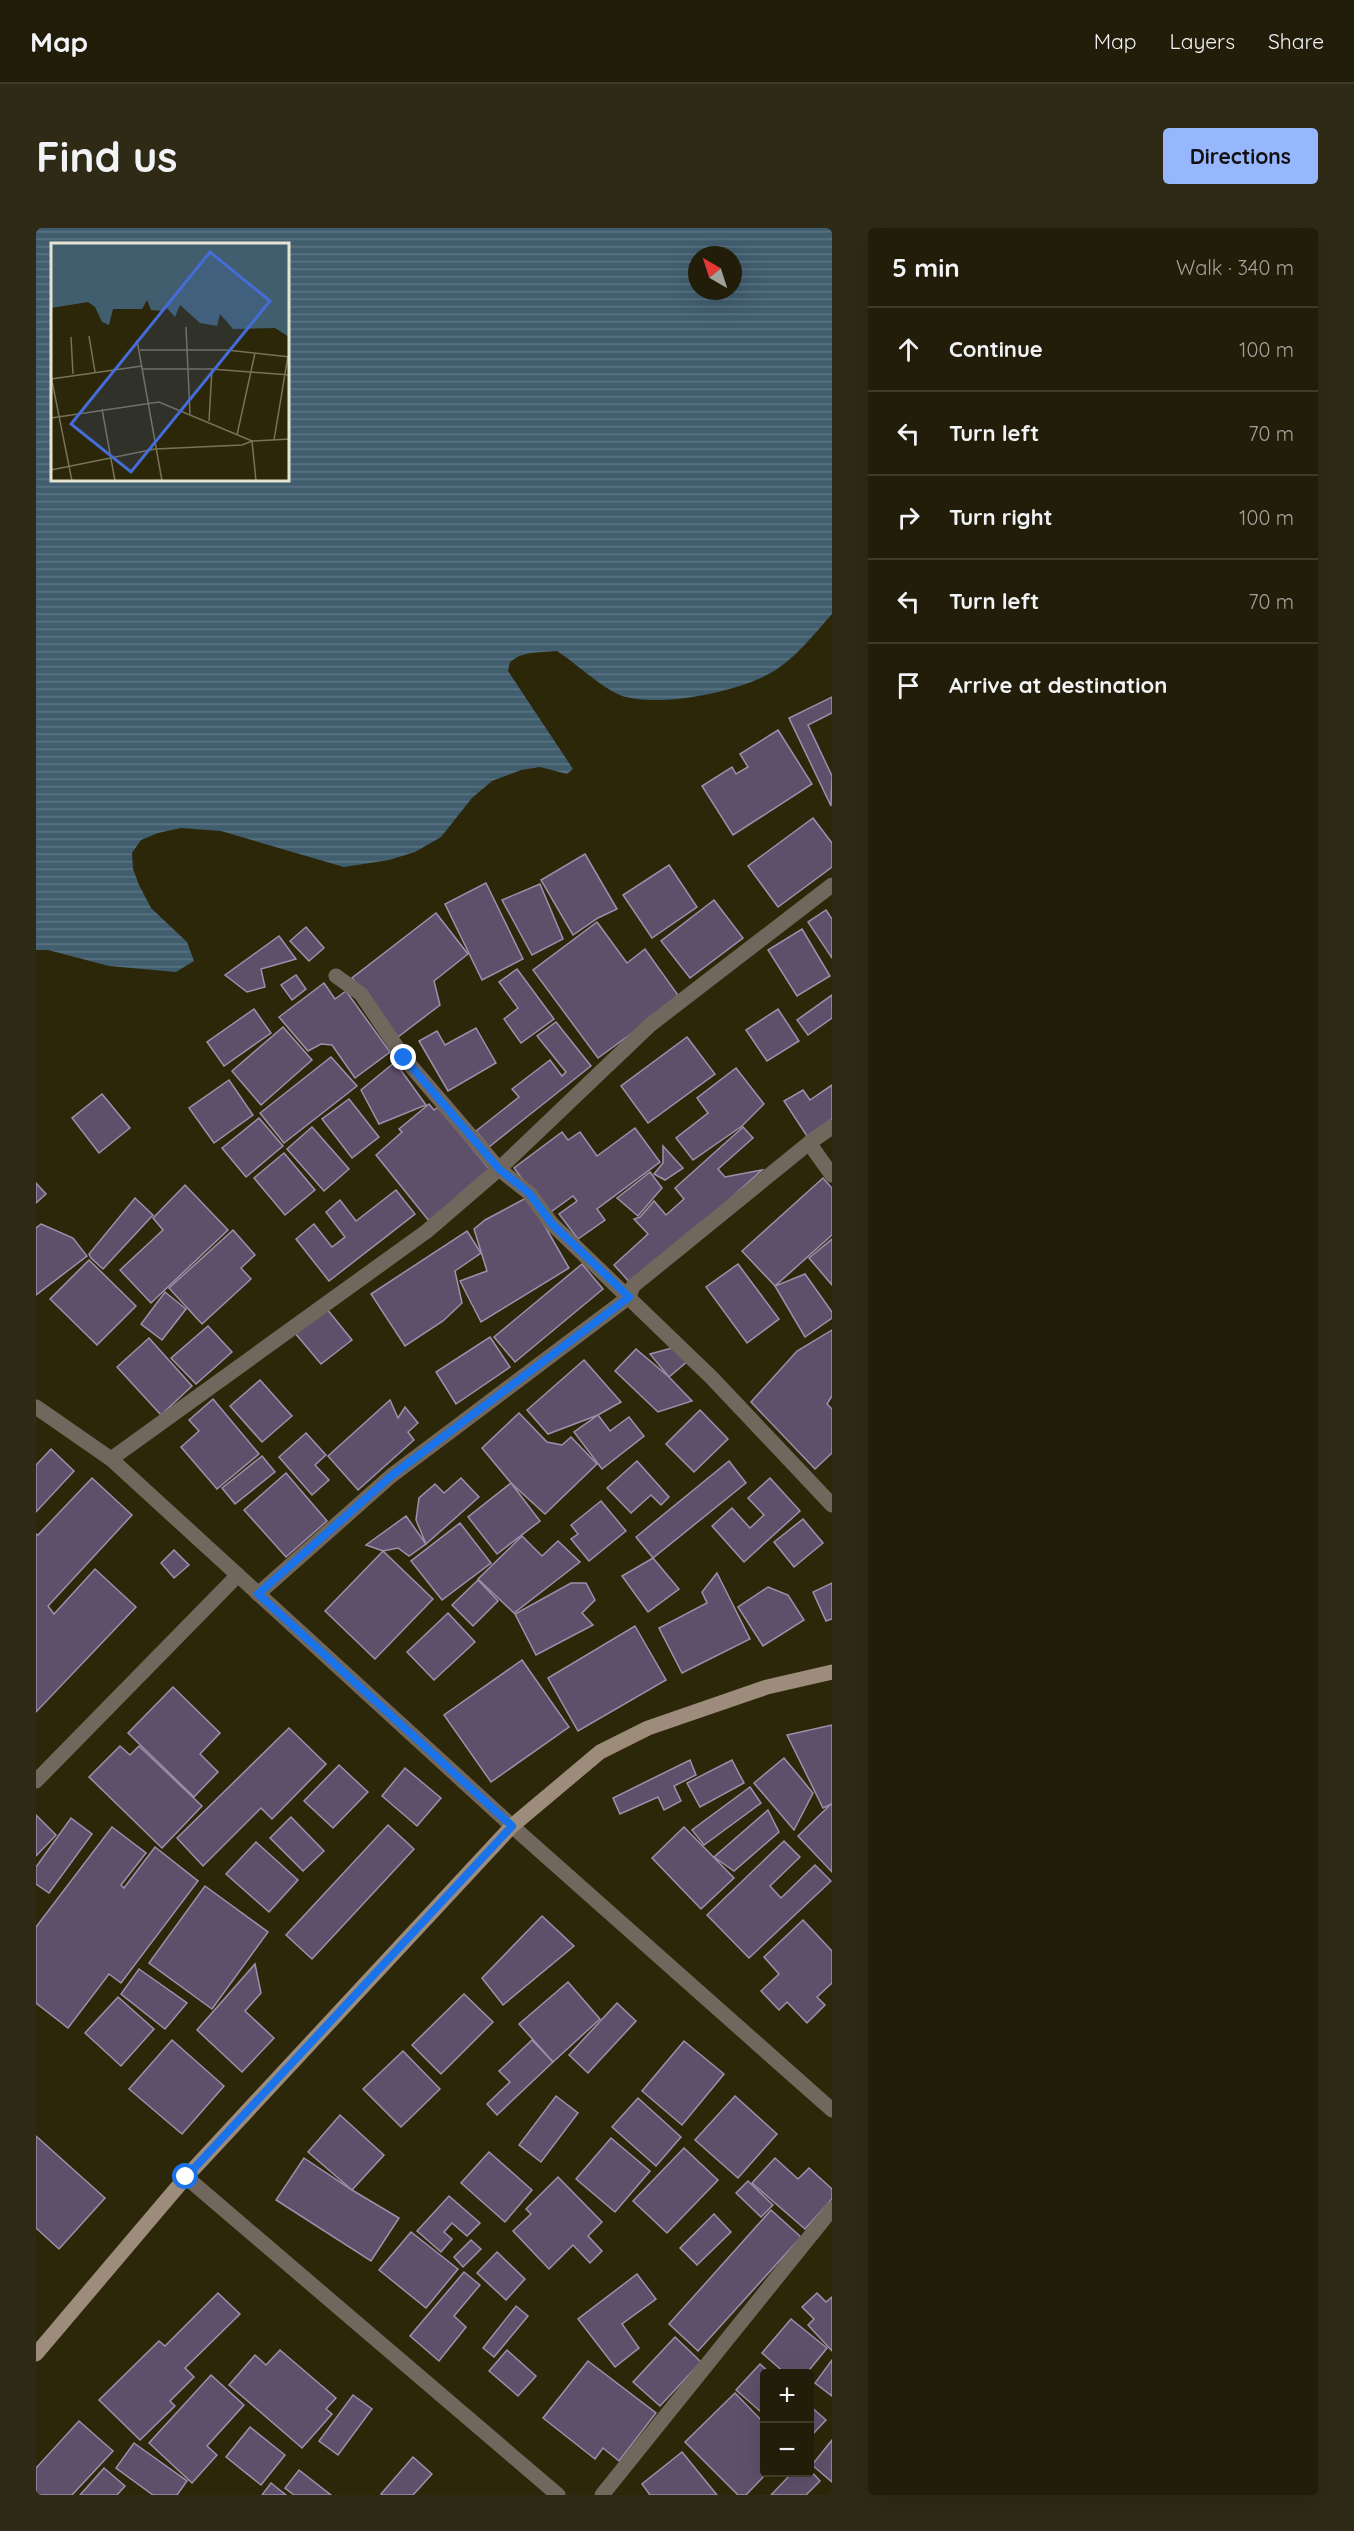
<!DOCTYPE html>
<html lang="en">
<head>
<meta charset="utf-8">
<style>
	:root { --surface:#221d08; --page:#2e2a16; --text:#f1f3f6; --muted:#a2a29c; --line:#3f3b29; --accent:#96b6fd }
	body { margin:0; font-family:Quicksand,sans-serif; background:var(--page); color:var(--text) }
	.controls { position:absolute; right:18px; bottom:18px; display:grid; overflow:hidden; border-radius:6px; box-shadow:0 6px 24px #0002 }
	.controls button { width:54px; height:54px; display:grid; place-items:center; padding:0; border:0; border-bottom:2px solid var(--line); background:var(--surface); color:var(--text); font:30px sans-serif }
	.compass { position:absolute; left:652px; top:18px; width:54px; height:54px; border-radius:50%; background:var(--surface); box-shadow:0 6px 24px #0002; rotate:321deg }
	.stop { position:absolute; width:18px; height:18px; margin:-14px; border:4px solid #1a73e8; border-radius:50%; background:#fff }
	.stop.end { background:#1a73e8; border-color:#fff; box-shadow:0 2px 6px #0008 }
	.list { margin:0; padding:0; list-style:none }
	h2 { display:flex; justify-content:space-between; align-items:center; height:78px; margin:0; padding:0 24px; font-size:26px }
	h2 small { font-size:20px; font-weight:400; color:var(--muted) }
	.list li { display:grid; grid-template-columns:39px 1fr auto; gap:18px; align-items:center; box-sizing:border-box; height:84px; padding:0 24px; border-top:2px solid var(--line) }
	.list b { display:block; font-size:22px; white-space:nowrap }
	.list em { font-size:20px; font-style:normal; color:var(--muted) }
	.icon { flex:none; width:33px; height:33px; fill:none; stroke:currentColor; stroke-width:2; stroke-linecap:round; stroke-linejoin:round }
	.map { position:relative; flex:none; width:796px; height:2267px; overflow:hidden; border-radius:6px }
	header { display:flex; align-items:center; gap:36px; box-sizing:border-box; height:84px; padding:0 30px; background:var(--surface); border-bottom:2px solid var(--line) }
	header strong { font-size:28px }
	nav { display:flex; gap:33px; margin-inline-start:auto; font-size:21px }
	.intro { display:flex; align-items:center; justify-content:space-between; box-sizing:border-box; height:144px; padding:0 36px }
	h1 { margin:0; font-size:42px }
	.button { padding:15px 27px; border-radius:6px; background:var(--accent); color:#111; font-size:21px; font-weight:700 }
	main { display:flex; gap:36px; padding:0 36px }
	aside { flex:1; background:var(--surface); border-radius:6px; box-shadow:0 6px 24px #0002 }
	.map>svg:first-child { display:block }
	.water { fill:url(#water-rules); fill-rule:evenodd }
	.building { fill:#5e506a; stroke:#9e8fac; stroke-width:1.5 }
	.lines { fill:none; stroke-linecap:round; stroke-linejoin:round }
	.street { stroke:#72675d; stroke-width:15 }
	.secondary { stroke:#9d8b7c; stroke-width:15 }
	.route { stroke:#1a73e8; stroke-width:8 }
	.inset-road { fill:none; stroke:#77725a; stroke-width:1.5 }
	.view { fill:#456cd7; fill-opacity:0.15; stroke:#456cd7; stroke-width:3 }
	.inset-edge { fill:none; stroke:#e7e3d3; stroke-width:3 }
</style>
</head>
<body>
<header>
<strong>Map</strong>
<nav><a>Map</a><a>Layers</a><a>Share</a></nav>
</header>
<div class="intro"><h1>Find us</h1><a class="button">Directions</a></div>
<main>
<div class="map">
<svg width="796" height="2267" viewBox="0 0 796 2267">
	<defs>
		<pattern id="water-rules" width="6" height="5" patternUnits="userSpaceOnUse" patternTransform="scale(1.5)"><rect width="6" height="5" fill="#415e6f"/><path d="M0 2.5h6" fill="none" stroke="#5c7583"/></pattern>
	</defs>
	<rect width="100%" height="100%" fill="#2d270a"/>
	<path class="water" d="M0 0H796V386C779 405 762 427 741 441 709 463 627 479 590 469 571 465 540 435 521 423L494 425 483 428 474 434 472 443 537 541 531 546 504 539 485 542 456 553 436 570 405 609 379 624 353 632 308 639 185 603 145 600 122 605 105 612 96 625 97 641 103 657 115 680 151 714 158 733 140 744 73 738 12 722H0ZM16 16H252V252H16ZM661 27H697V63H661Z"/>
	<g class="building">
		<polygon points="796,469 796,485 772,497 796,548 795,578 753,490"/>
		<polygon points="742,502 776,556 697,607 666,558 696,539 700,546 712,539 704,526"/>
		<polygon points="777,590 796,615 796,639 742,679 712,638"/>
		<polygon points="549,626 581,681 562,690 537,707 505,652"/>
		<polygon points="633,637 661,679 616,710 587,667"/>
		<polygon points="450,655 487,731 446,752 409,676"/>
		<polygon points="504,656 527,711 496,727 466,672"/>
		<polygon points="678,672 707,710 654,750 625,713"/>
		<polygon points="790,682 796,691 796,730 772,694"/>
		<polygon points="400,685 432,726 398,753 404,777 362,809 316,750"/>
		<polygon points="561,694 591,735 609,721 644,770 562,830 497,742"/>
		<polygon points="270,699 288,720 273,733 254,713"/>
		<polygon points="766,701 794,748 761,768 732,722"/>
		<polygon points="243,708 260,731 225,741 229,759 211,764 189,747"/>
		<polygon points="481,741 518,791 485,815 468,791 482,780 463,754"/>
		<polygon points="260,747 270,761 256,772 245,757"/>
		<polygon points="288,755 299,771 310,763 354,824 319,850 296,817 285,816 272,823 243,789"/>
		<polygon points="796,767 796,790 772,807 761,792"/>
		<polygon points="218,781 235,805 188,838 171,814"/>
		<polygon points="742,781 763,813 731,833 710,802"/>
		<polygon points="520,794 555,838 453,919 440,903 483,869 476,861 514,832 526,848 530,844 501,808"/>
		<polygon points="247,799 276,832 225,877 196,843"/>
		<polygon points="440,800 460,835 412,863 383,813 401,803 409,817"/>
		<polygon points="651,809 679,846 612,895 585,858"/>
		<polygon points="295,829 321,858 248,915 224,885"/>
		<polygon points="359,834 390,877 343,896 325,862"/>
		<polygon points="700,840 728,876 706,898 657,932 640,910 672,885 661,870"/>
		<polygon points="193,852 217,887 178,915 153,880"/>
		<polygon points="796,857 796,891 771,908 748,873 767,862 774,872"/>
		<polygon points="66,866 94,900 63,925 36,890"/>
		<polygon points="313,871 343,909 316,930 286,891"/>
		<polygon points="393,876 398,882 402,879 455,943 393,993 340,927 366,904 363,901"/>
		<polygon points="223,890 247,918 210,949 186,920"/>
		<polygon points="276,899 313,941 288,963 251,921"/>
		<polygon points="707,899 717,910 682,941 689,949 726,942 597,1058 578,1037 612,1006 598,991 604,989 618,973 630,987 648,971 639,960"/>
		<polygon points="599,900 624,934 561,981 569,992 542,1011 523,986 541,973 537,968 512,986 478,940 526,904 532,912 544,904 561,928"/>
		<polygon points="627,918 647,940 629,952 618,946 627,935"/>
		<polygon points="248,925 279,962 249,987 218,950"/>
		<polygon points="614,944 626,960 602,988 581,970"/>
		<polygon points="787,950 796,960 796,1007 739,1058 706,1023"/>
		<polygon points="0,955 10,966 0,975"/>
		<polygon points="149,957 192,1002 115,1075 84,1042 127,1002 117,990"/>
		<polygon points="360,962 379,986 293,1053 260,1011 278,996 296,1019 309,1009 290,984 304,972 320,993"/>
		<polygon points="492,969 533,1040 445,1094 424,1053 451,1043 438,1001 449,992"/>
		<polygon points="99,970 117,987 67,1041 55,1030 53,1026"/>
		<polygon points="5,996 37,1010 51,1028 0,1067 0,1000"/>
		<polygon points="197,1002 219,1027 205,1040 215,1051 166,1096 133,1060"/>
		<polygon points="431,1003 445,1025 419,1043 426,1075 407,1093 369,1118 335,1066"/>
		<polygon points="796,1011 796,1057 773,1030"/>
		<polygon points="53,1032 100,1078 61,1117 14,1071"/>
		<polygon points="546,1036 567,1061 479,1134 458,1109"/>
		<polygon points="702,1036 743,1091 711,1115 670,1059"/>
		<polygon points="769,1046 796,1084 796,1090 769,1109 739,1058"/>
		<polygon points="129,1064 150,1081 126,1112 105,1096"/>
		<polygon points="290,1080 316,1112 285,1136 259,1105"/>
		<polygon points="172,1098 196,1124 160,1156 135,1130"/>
		<polygon points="796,1102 796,1168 791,1176 796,1181 796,1225 779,1241 715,1174 761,1123"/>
		<polygon points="454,1109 474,1139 420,1176 400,1144"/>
		<polygon points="113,1110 156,1158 125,1187 81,1139"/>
		<polygon points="643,1118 653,1132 633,1149 614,1126"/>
		<polygon points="600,1121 633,1149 656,1173 622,1184 579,1143"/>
		<polygon points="548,1132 585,1174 562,1187 512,1206 491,1182"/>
		<polygon points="224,1152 256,1188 226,1214 194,1178"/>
		<polygon points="177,1171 223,1226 181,1261 145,1219 163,1203 153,1192"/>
		<polygon points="354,1172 362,1190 369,1179 382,1195 372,1204 378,1212 322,1262 292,1228"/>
		<polygon points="664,1182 692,1211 658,1244 630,1216"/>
		<polygon points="483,1185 511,1214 526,1217 535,1209 561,1236 509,1286 475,1255 446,1220"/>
		<polygon points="562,1187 574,1203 593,1189 608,1208 566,1241 538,1204"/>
		<polygon points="270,1205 290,1227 279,1237 293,1252 276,1267 243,1229"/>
		<polygon points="15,1221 38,1243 0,1284 0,1237"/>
		<polygon points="226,1228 239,1244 199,1276 186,1260"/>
		<polygon points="601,1233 633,1269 625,1277 615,1267 595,1285 571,1260"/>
		<polygon points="693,1233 710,1255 617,1330 600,1309"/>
		<polygon points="250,1245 291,1293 250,1329 208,1282"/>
		<polygon points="56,1250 96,1287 12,1378 18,1386 59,1341 100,1379 0,1484 0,1306 2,1307"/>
		<polygon points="425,1250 443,1269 390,1316 380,1292 383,1270 399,1256 408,1265"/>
		<polygon points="734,1250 764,1283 708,1334 676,1298 696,1280 714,1300 728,1287 712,1270"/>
		<polygon points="475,1255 504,1293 461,1326 432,1289"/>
		<polygon points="565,1273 590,1303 553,1333 535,1311 542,1306 535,1297"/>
		<polygon points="370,1288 390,1316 373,1328 362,1320 347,1323 330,1317"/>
		<polygon points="767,1291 787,1315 758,1339 738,1314"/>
		<polygon points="424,1295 455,1335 406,1372 375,1333"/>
		<polygon points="486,1308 506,1328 522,1313 544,1334 478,1385 442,1351"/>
		<polygon points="138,1322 153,1337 138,1350 125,1335"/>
		<polygon points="347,1323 397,1371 339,1431 289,1383"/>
		<polygon points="617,1330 643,1361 612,1384 586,1348"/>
		<polygon points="681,1345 714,1411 646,1445 623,1400 671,1375 666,1364"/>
		<polygon points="442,1352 462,1373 437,1398 416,1377"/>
		<polygon points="535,1355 550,1355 559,1372 546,1385 557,1397 500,1427 479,1386"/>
		<polygon points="796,1355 796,1391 790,1393 777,1364"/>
		<polygon points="732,1359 752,1367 768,1392 727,1418 702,1379"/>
		<polygon points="412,1385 439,1414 398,1452 371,1424"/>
		<polygon points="599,1398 630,1452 542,1503 512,1450"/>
		<polygon points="486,1432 533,1499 455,1554 408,1487"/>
		<polygon points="137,1459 184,1505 164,1526 182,1544 158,1569 92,1505"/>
		<polygon points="796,1497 796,1576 787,1580 751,1507"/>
		<polygon points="253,1500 290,1536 236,1591 225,1580 167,1638 141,1610"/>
		<polygon points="84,1518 94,1527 103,1518 166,1578 126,1620 53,1549"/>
		<polygon points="748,1530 777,1565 758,1602 718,1555"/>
		<polygon points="654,1532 660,1547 638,1558 645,1573 628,1582 622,1569 584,1586 577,1570"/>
		<polygon points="696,1532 708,1555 664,1579 651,1555"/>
		<polygon points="303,1537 332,1564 297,1600 268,1573"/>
		<polygon points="369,1540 405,1570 381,1598 346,1568"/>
		<polygon points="714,1559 725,1575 668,1617 656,1602"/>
		<polygon points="795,1576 796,1577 796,1644 762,1608"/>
		<polygon points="732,1582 743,1604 698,1643 678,1629"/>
		<polygon points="0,1587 20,1607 0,1628"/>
		<polygon points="255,1589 288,1623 267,1643 234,1610"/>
		<polygon points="35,1590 56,1606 13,1665 0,1656 0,1639"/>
		<polygon points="352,1597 378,1621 276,1731 250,1707"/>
		<polygon points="76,1599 110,1625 85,1657 88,1660 119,1619 162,1653 85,1755 73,1746 32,1800 0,1775 0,1699"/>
		<polygon points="648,1599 698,1650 665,1681 616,1630"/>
		<polygon points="748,1613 764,1629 734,1658 745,1670 779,1637 795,1653 713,1730 671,1687"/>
		<polygon points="220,1614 262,1652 233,1684 190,1646"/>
		<polygon points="169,1658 232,1704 176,1781 113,1735"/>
		<polygon points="506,1688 538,1718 467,1777 446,1750"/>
		<polygon points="767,1692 796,1723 796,1755 781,1769 789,1777 771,1795 751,1774 743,1782 725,1763 743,1746 728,1729"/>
		<polygon points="219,1736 225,1765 209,1783 238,1810 206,1844 161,1802"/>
		<polygon points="103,1741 151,1775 129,1801 85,1766"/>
		<polygon points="532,1754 564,1791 517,1834 483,1796"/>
		<polygon points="428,1766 457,1794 405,1846 376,1817"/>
		<polygon points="82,1769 118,1801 85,1838 49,1805"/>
		<polygon points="581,1775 600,1793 552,1845 533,1827"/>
		<polygon points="136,1812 188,1858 146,1906 93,1861"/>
		<polygon points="496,1812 517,1834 461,1887 451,1876 474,1854 463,1843"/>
		<polygon points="648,1813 688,1846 646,1897 606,1863"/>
		<polygon points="367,1823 404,1861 365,1899 327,1861"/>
		<polygon points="520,1868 542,1885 505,1934 483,1917"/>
		<polygon points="699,1868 741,1906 702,1950 659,1912"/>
		<polygon points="602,1870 645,1909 620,1938 576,1899"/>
		<polygon points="304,1887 348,1927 316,1962 272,1924"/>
		<polygon points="0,1908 69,1970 23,2021 0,2000"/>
		<polygon points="575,1910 614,1943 579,1984 540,1951"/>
		<polygon points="648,1920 682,1952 631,2005 597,1973"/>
		<polygon points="453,1924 496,1962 469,1994 425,1955"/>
		<polygon points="268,1930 316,1962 363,1990 335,2033 240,1972"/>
		<polygon points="739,1930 762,1951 773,1940 796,1961 796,1971 769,2001 716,1955"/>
		<polygon points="522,1949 566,1994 552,2008 566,2023 554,2035 537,2017 513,2041 477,2003 495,1986 490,1981"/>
		<polygon points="712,1953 737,1977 725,1989 700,1965"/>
		<polygon points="413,1968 444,1995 431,2008 416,1995 408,2004 416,2011 405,2024 381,2003"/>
		<polygon points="735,1982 765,2009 662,2123 633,2096"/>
		<polygon points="678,1986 695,2004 661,2037 644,2020"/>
		<polygon points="375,2004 422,2041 390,2080 343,2042"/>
		<polygon points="435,2012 445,2021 427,2039 418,2029"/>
		<polygon points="461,2024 489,2051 470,2072 441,2045"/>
		<polygon points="428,2044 444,2057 418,2088 430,2099 403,2133 374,2108"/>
		<polygon points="601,2046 620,2071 586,2096 603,2120 579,2139 542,2091"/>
		<polygon points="182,2065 204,2086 149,2140 158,2149 134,2173 139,2178 104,2212 63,2172 123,2113 129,2118"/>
		<polygon points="781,2065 790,2074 796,2069 796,2123 772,2097 778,2091 766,2079"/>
		<polygon points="480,2078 492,2088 458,2129 447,2120"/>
		<polygon points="755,2091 791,2120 770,2146 750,2146 726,2125"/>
		<polygon points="639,2109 665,2134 624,2178 597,2154"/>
		<polygon points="244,2122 300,2170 290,2181 296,2186 266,2220 193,2157 219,2127 230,2137"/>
		<polygon points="471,2122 500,2148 482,2168 453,2143"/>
		<polygon points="796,2132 796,2168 779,2155"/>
		<polygon points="552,2133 620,2185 583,2233 567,2220 559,2231 507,2190"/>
		<polygon points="724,2136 735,2146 728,2146 728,2180 725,2184 700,2162"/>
		<polygon points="175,2147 208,2177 171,2218 181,2227 156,2255 113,2215"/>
		<polygon points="699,2165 728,2195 728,2244 732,2244 710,2267 702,2267 649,2214"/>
		<polygon points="317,2167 336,2181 302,2227 283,2213"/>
		<polygon points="774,2178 790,2192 774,2209"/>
		<polygon points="43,2193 77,2223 36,2267 0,2267 0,2240"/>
		<polygon points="214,2199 249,2227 225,2257 190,2229"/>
		<polygon points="796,2212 796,2254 776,2237"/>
		<polygon points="98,2215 151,2253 141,2267 117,2267 80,2240"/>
		<polygon points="646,2224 681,2267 614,2267 606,2256"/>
		<polygon points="377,2229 396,2246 377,2267 347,2267 345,2266"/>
		<polygon points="68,2240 89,2258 81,2267 44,2267"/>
		<polygon points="263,2242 295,2267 258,2267 249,2260"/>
		<polygon points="774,2242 784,2253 770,2267 735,2267 757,2244 762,2246 774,2244"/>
		<polygon points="235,2255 250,2267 226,2267"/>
	</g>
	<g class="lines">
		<g class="street">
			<polyline points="300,748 325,766 368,830 463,941 493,965 516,996 676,1150 796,1277"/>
			<polyline points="773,915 796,947"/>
			<polyline points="0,1179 75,1231 476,1598 796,1882"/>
			<polyline points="75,1231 391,1003 463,941 614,797 796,657"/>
			<polyline points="222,1366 355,1248 593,1069 597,1058 773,915 796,899"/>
			<polyline points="0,1553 202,1347"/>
			<polyline points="150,1949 522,2267"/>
			<polyline points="566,2267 796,1981"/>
		</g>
		<polyline class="secondary" points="0,2126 150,1949 476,1598 564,1524 612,1500 731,1459 796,1444"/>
	</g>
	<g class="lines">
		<polyline class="route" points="150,1949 476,1598 222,1366 355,1248 593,1069 516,996 493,965 463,941 368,830"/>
	</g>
	<g transform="translate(15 15)">
		<rect width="238" height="238" fill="#2d270a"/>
		<path d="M0 1H238V94L224 85 182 86 169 71 166 83 149 80 129 62 124 74 114 63 112 68 100 67 96 57 91 66H62L58 82 51 79 44 64 37 59 0 65Z" fill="#415e6f"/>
		<path class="inset-road" d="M135 84 139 171M38 93 44 129M20 94 22 131M86 97 111 238M89 107H176L239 114M92 126H161L239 132M0 133 21 238M0 136 91 123M51 166 64 238M0 175 108 159 201 198 239 196M158 178 161 126M186 192 204 110M223 197 237 113M0 227 104 206 191 202 201 198 205 238"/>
		<path class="view" d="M159 9 219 58 80 229 20 181Z"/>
		<rect width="238" height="238" class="inset-edge"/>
	</g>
</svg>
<div class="controls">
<button>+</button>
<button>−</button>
</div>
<svg class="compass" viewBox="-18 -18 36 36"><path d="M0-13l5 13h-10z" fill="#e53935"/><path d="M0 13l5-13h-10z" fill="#a2a29c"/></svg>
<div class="stop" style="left:150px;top:1949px"></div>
<div class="stop end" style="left:368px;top:830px"></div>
</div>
<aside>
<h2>5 min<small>Walk · 340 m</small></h2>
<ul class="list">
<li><svg class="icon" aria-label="ahead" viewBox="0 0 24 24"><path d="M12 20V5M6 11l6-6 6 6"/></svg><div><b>Continue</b></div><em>100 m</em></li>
<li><svg class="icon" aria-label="left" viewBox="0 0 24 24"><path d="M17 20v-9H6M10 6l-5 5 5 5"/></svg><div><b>Turn left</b></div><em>70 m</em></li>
<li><svg class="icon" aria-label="right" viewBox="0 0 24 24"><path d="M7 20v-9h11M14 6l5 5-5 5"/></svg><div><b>Turn right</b></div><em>100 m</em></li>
<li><svg class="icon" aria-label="left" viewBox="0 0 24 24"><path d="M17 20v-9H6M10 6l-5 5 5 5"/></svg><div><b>Turn left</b></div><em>70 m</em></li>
<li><svg class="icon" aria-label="arrive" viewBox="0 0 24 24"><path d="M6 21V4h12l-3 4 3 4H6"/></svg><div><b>Arrive at destination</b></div></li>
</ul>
</aside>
</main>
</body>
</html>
